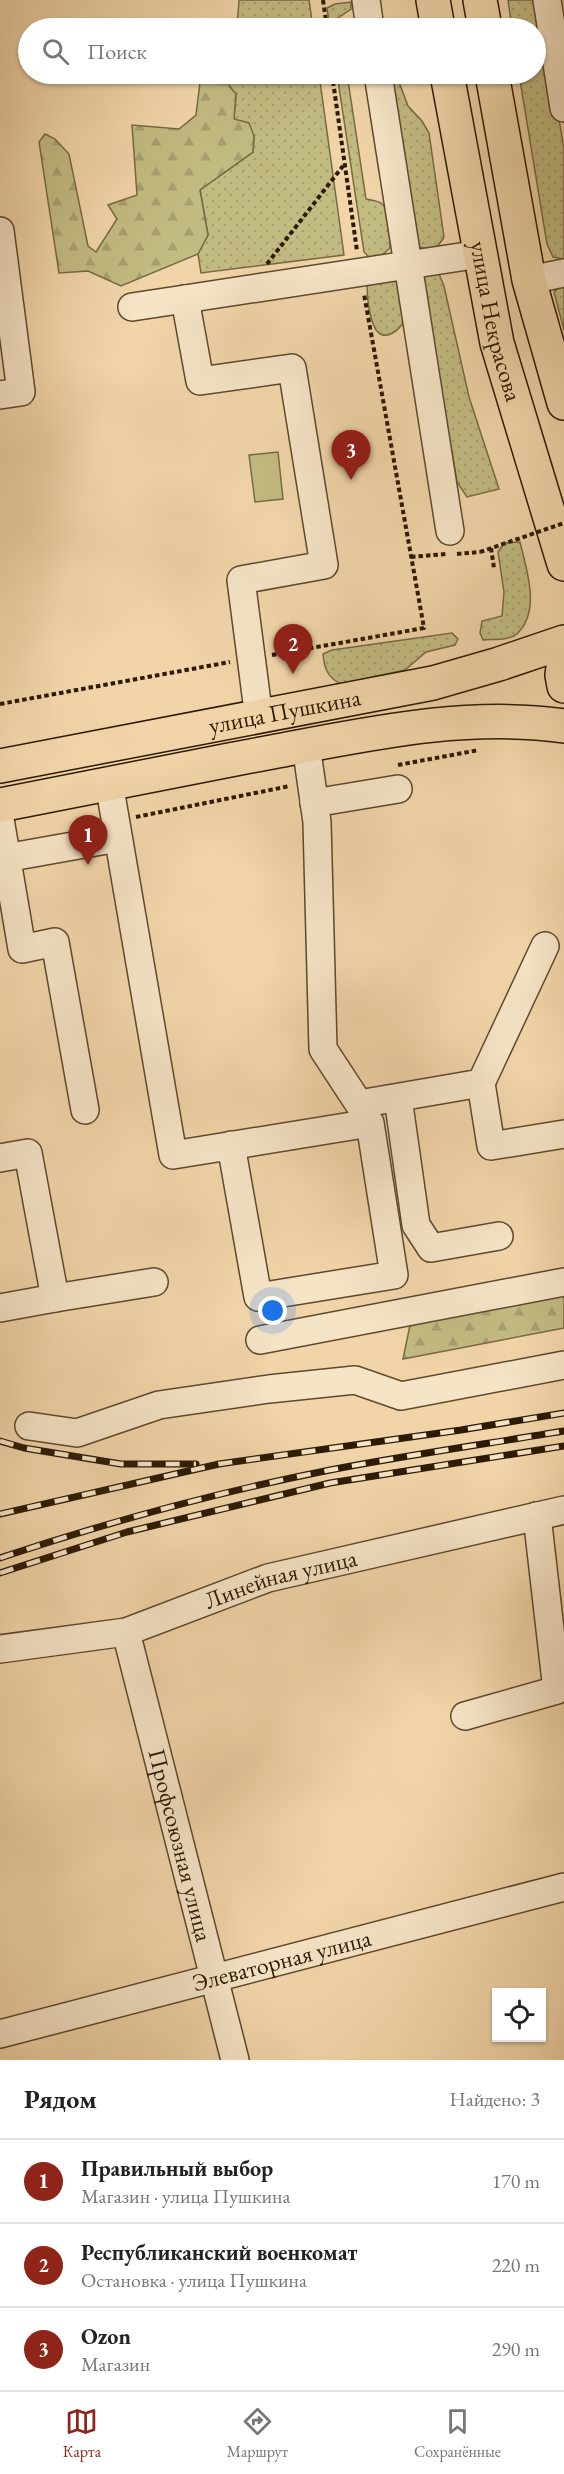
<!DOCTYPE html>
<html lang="ru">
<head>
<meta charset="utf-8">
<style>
	:root { --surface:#fff; --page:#f2f2f2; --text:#222; --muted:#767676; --line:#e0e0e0; --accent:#8f2418 }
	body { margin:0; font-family:"EB Garamond",serif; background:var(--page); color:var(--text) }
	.controls { position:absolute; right:18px; bottom:18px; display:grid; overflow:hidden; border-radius:0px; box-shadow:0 2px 4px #0004 }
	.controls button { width:54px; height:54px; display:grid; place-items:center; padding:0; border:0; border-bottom:2px solid var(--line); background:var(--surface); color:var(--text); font:30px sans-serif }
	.you { position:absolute; left:273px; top:1311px; width:21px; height:21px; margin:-15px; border:4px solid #fff; border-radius:50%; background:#1a73e8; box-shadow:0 0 0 9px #1a73e833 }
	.badge { display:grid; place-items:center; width:39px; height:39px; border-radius:50%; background:var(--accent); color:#fff; font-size:20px; font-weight:700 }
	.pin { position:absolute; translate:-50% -50px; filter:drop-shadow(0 2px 3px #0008) }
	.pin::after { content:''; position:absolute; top:32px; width:21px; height:18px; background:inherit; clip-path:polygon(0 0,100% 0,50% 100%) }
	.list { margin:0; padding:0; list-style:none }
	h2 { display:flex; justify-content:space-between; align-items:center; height:78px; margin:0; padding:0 24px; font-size:26px }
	h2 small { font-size:20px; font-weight:400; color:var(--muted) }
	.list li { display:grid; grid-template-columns:39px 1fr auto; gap:18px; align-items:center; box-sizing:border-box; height:84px; padding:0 24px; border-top:2px solid var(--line) }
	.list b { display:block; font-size:22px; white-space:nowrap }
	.list p { margin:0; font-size:20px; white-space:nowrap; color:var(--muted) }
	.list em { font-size:20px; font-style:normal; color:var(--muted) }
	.icon { flex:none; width:33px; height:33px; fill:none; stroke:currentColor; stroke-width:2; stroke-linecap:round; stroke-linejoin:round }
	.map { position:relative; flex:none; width:564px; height:2060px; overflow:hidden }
	.search { position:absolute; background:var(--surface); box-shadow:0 2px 4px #0004; left:18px; right:18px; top:18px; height:66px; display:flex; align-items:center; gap:15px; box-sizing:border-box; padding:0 21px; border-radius:33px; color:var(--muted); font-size:22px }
	.sheet { height:330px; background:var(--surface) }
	nav { display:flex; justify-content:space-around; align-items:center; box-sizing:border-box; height:84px; border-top:2px solid var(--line); background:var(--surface); font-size:16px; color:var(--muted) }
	nav a { display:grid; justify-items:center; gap:3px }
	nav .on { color:var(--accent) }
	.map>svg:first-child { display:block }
	.grass { fill:url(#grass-dots); stroke:#776a43; stroke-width:1.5 }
	.forest { fill:url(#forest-firs); stroke:#776a43; stroke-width:1.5 }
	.park { fill:#c2bb82; stroke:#776a43; stroke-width:1.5 }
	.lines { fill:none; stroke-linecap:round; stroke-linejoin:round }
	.minor-casing { stroke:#5d492d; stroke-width:30 }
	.major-casing { stroke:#2c1a04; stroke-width:36 }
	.path { stroke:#2c1a04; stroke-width:4; stroke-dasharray:4.5 3; stroke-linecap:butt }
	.minor { stroke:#f6e4c7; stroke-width:27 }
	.major { stroke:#f1d5a9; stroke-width:33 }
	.rail-casing { stroke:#2c1a04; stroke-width:7 }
	.rail { stroke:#f6e4c7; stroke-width:4.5; stroke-dasharray:14; stroke-linecap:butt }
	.path-bridge { stroke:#2c1a04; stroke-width:4; stroke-dasharray:4.5 3; stroke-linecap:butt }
	.labels { text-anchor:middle; stroke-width:5; stroke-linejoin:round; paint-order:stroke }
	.street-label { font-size:24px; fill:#2c1a04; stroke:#f6e4c7 }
</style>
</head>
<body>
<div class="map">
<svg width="564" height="2060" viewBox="0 0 564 2060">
	<defs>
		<pattern id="grass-dots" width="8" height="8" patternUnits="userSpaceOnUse" patternTransform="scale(1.5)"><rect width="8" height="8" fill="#c2bb82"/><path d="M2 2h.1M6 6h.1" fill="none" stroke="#a7a06f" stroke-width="1.8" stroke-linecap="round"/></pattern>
		<pattern id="forest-firs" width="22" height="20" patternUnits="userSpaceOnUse" patternTransform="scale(1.5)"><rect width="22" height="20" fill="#c2bb82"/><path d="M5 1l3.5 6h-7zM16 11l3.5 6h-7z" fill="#a7a06f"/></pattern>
	</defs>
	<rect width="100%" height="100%" fill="#f1d5a9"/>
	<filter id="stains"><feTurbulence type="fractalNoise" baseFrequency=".00333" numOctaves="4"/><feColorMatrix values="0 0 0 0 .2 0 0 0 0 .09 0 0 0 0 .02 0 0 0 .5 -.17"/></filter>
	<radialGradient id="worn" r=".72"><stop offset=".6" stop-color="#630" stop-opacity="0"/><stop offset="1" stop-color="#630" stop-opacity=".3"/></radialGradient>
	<g class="grass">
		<polygon points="239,0 309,0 313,28 237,28"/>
		<polygon points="508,0 539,0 564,149 564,259 553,257 547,244 519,74 536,74 536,28 512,28"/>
		<polygon points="351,2 351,9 338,18 340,28 330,28 327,8 335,4"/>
		<polygon points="218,74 319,74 344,255 201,273 198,254 208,235 200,190 253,152 254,136 234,119 236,94"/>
		<path d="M337 74H347L366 199C370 200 377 201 381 203 393 212 391 235 390 248L382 255 370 258 364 252Z"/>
		<path d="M386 74H396L408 106 422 121 429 133 444 237C437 249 432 251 419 247Z"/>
		<polygon points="431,274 439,274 444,286 469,397 499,489 467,497 457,482 424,291 424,277"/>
		<path d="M368 275 400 278C402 289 408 304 406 315 404 329 382 346 374 326 368 312 366 290 368 275Z"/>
		<polygon points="564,283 564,330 554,292"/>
		<path d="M520 542C526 568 541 610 518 633 510 641 493 639 483 640L480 633 482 621 502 616 504 592 498 552 504 543Z"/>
		<path d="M452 633 458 639 455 645 426 652 405 670 341 684C328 678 324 668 323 654L332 650Z"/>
	</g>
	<g class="forest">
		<polygon points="201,74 228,75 229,86 236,94 234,119 249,123 254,136 253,152 200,190 208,235 198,254 121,286 88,271 59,273 39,142 45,134 55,139 69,154 88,246 96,252 117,219 108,205 137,195 132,125 179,129 196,115"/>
		<polygon points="564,1295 564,1328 403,1359 410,1325"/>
	</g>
	<polygon class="park" points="278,452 283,499 255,502 249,455"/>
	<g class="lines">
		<g class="minor-casing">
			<g id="minor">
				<polyline points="366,0 370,28"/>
				<polyline points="547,0 564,108"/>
				<polyline points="378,74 450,531"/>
				<polyline points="0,231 21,392 0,395"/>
				<polyline points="529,280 564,273"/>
				<polyline points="132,307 185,299"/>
				<polyline points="259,718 241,580 324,565 292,368 200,381 185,299 480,254"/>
				<polyline points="306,745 317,822 323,1049 359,1104 481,1083 545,946"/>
				<polyline points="109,783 173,1155 370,1123 394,1275 258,1297 231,1145"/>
				<polyline points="314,803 398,789"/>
				<polyline points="0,819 22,949 55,942 85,1110"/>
				<polyline points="0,859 118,838"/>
				<polyline points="481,1083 491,1146 564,1134"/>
				<polyline points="398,1098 416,1225 431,1248 499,1236"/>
				<polyline points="0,1158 28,1153 55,1298 154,1282"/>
				<polyline points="0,1308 55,1298"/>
				<polyline points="260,1340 564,1282"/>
				<polyline points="29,1426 77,1433 159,1405 269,1389 355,1380 401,1396 564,1365"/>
				<path id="s1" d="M126 1632 235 2060"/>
				<path id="s2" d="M0 1649 126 1632 268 1578 564 1510"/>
				<polyline points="465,1716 557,1690 537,1516"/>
				<path id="s3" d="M0 2034 564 1887"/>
			</g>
		</g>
		<g class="major-casing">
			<g id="major">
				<polyline points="433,0 438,28"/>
				<polyline points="480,0 485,28"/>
				<path id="s4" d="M447 74 497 343 564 564"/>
				<polyline points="492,74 529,280 564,403"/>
				<polyline points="564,660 562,675 564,686"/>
				<path id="s5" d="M0 766 433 683 499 664 564 642"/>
				<path d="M0 805C90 787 181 769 272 752 368 734 466 712 564 726"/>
			</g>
		</g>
		<g class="path">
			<polyline points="323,0 327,28"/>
			<polyline points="332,74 357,251"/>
			<polyline points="267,264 343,166"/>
			<polyline points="491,548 494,568"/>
			<polyline points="457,554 480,552"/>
			<polyline points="411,557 446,554"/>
			<polyline points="272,655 424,628 364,294"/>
			<polyline points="0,704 230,662"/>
			<polyline points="398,765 479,750"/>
			<polyline points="136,817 290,786"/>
		</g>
		<use href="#minor" class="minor"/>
		<use href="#major" class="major"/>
		<g class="rail-casing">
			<g id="rail">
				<polyline points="0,1441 24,1448 121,1464 196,1464"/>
				<polyline points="0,1514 219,1464 461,1430 564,1413"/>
				<path d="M0 1558C108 1522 218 1492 330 1470 408 1455 486 1444 564 1431"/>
				<polyline points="0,1573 127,1532 330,1483 564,1446"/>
			</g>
		</g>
		<use href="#rail" class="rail"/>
		<polyline class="path-bridge" points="480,552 564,523"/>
	</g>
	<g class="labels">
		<g class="street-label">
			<text dy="8" stroke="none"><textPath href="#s4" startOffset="252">улица Некрасова</textPath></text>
			<text dy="8" stroke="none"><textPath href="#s5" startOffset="290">улица Пушкина</textPath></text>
			<text dy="8" stroke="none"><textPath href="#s2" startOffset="291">Линейная улица</textPath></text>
			<text dy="8" stroke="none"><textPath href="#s1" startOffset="220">Профсоюзная улица</textPath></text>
			<text dy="8" stroke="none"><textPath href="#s3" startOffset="291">Элеваторная улица</textPath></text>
		</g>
	</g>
	<rect width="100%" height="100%" filter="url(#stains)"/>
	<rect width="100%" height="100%" fill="url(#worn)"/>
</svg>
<div class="controls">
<button><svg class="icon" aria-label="locate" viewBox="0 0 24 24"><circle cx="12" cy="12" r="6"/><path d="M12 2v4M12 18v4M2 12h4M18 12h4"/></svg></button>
</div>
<div class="you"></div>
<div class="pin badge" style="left:88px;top:865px">1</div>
<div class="pin badge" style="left:293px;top:674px">2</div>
<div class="pin badge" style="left:351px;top:480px">3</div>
<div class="search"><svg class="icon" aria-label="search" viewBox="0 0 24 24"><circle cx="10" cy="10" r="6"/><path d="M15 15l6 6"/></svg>Поиск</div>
</div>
<section class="sheet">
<h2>Рядом<small>Найдено: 3</small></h2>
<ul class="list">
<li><span class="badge">1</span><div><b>Правильный выбор</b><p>Магазин · улица Пушкина</p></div><em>170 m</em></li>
<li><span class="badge">2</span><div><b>Республиканский военкомат</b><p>Остановка · улица Пушкина</p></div><em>220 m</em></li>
<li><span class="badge">3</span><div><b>Ozon</b><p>Магазин</p></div><em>290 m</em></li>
</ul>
</section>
<nav>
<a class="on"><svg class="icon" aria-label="map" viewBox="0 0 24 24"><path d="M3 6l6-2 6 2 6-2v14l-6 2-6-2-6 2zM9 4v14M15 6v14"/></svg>Карта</a>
<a><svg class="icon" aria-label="directions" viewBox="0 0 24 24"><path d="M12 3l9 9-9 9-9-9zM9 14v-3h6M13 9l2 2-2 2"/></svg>Маршрут</a>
<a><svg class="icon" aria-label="saved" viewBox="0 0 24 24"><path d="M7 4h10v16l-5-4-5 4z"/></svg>Сохранённые</a>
</nav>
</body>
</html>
